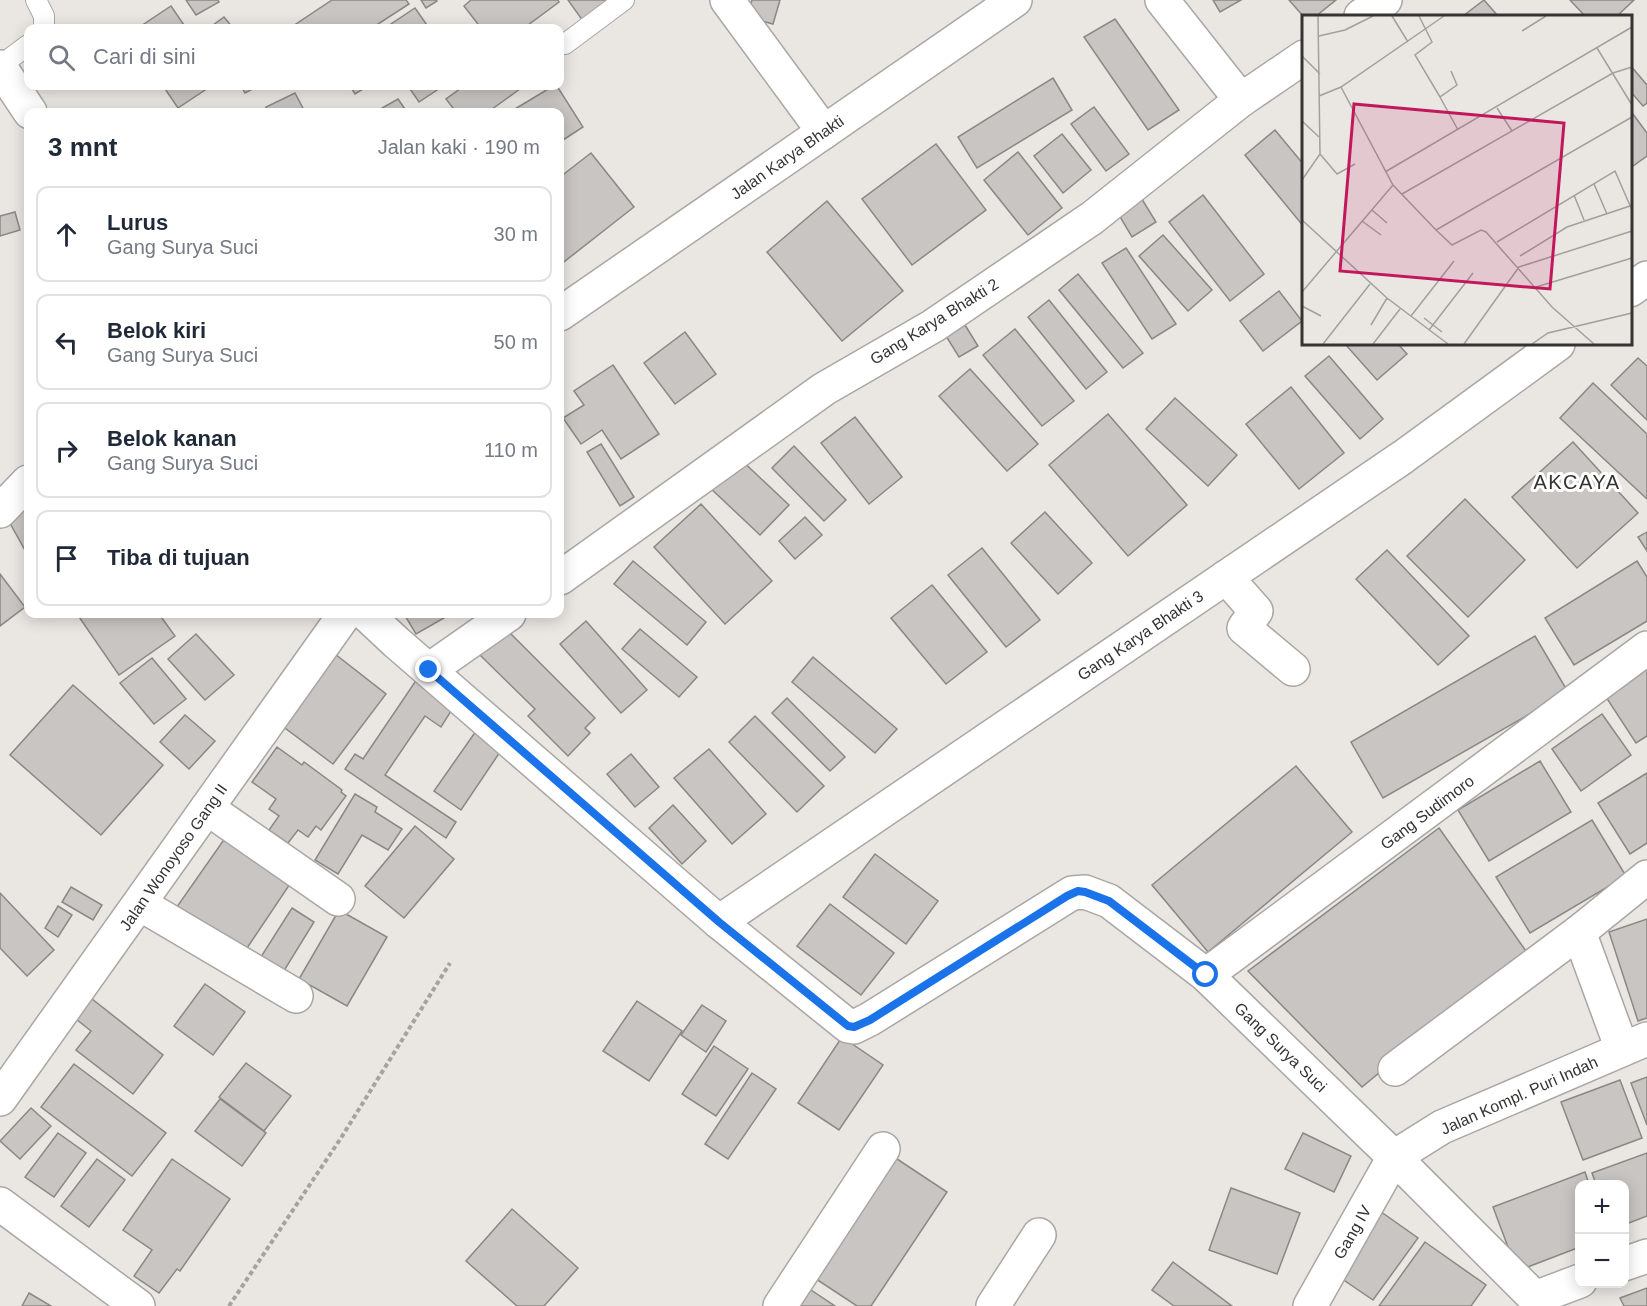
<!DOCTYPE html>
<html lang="id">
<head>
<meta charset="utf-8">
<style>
	:root { --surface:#fff; --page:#f2f2f3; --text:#1f2937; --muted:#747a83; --line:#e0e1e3 }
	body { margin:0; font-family:Arial,sans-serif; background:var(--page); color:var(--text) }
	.controls { position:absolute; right:18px; bottom:18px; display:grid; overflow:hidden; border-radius:12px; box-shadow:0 3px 15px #0003 }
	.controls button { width:54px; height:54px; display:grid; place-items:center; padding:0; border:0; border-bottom:2px solid var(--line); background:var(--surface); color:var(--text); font:30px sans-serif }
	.stop { position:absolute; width:18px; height:18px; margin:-14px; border:4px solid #1a73e8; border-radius:50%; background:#fff }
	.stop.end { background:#1a73e8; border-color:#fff; box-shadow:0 2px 6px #0008 }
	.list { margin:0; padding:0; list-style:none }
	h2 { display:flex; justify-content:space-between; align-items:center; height:78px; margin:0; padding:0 24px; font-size:26px }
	h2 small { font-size:20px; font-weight:400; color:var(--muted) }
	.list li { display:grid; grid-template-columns:39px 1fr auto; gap:18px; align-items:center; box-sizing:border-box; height:96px; margin:0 12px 12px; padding:0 12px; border:2px solid var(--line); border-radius:12px }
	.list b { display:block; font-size:22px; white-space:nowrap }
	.list p { margin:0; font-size:20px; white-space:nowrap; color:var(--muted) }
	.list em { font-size:20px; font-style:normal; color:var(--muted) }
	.icon { flex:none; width:33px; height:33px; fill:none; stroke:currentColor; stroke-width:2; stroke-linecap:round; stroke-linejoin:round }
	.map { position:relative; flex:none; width:1647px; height:1306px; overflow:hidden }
	.search { position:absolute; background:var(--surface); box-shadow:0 3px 15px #0003; left:24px; top:24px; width:540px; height:66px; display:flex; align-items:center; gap:15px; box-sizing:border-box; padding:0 21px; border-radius:12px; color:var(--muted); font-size:22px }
	.panel { position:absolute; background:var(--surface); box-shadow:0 3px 15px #0003; left:24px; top:108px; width:540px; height:510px; border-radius:12px }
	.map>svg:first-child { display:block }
	.building { fill:#c8c5c2; stroke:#8a8884; stroke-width:1.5 }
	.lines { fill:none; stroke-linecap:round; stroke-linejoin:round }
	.lane-casing { stroke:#a9a7a3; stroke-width:22 }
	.street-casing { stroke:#a9a7a3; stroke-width:36 }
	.path { stroke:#a5a29f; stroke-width:4; stroke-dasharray:4.5 3; stroke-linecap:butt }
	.lane { stroke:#fff; stroke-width:20 }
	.street { stroke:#fff; stroke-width:33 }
	.route { stroke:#1a73e8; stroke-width:8 }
	.labels { text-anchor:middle; stroke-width:6; stroke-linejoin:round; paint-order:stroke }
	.street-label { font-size:16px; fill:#353433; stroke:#fff }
	.quarter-label { font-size:20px; letter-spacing:1.5px; fill:#353433; stroke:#fff }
	.inset-road { fill:none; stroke:#a29f9d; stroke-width:1.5 }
	.view { fill:#c2185b; fill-opacity:0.15; stroke:#c2185b; stroke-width:3 }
	.inset-edge { fill:none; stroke:#353433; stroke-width:3 }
</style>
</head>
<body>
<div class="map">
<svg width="1647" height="1306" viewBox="0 0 1647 1306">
	<rect width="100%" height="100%" fill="#eae7e3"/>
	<g class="building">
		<polygon points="186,0 218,0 219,2 196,15"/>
		<polygon points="332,0 406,0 409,4 372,28 290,28"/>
		<polygon points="421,0 436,0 437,1 426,8"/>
		<polygon points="471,0 558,0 559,2 524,28 481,28 464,6"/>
		<polygon points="568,0 613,0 583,21"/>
		<polygon points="752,0 780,0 773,24 747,17"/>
		<polygon points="1213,0 1241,0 1220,12"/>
		<polygon points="1289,0 1336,0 1316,16 1304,17"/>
		<polygon points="1484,0 1498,16 1463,16"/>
		<polygon points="1570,0 1634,0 1617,16 1585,16"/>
		<polygon points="171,6 186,28 138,28"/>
		<polygon points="415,8 429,28 385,28"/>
		<polygon points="224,17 233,28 209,28"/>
		<polygon points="1115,19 1179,110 1148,130 1084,37"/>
		<polygon points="1630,65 1647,85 1647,103 1643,106 1630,91"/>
		<polygon points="1053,78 1072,110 977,168 958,137"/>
		<polygon points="163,86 211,86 178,108"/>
		<polygon points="241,86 258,86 245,93"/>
		<polygon points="350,86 368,86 355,94"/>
		<polygon points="408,86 443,86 419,102"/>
		<polygon points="464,86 524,86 488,112 456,112 446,99"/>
		<polygon points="553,86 557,86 583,127 560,142 560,112 510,112"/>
		<polygon points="295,93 305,112 269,112 266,107"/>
		<polygon points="398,99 407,112 375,112"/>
		<polygon points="1094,107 1129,154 1106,171 1071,124"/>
		<polygon points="1630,110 1647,133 1647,156 1633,166 1630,163"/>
		<polygon points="1275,130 1304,165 1304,227 1245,155"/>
		<polygon points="1062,134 1091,170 1063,193 1034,156"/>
		<polygon points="936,144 986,210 912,265 862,199"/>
		<polygon points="1018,152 1062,208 1028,235 984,180"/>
		<polygon points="591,153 634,207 560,265 560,177"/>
		<polygon points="1203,195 1264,274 1230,301 1169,222"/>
		<polygon points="1140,196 1156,222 1132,237 1116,210"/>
		<polygon points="827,201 903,291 842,341 767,252"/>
		<polygon points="15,212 20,230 0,236 0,216"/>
		<polygon points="1163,235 1212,290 1188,311 1139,256"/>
		<polygon points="1126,248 1176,324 1152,339 1102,263"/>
		<polygon points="1078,274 1143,353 1123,368 1059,290"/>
		<polygon points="1279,291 1302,321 1263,351 1240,321"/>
		<polygon points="1049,300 1107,372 1086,389 1028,317"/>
		<polygon points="965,325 978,346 959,357 946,336"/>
		<polygon points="1015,329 1074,401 1042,426 983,355"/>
		<polygon points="685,332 716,374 675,404 644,363"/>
		<polygon points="1345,344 1398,344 1407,354 1377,380"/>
		<polygon points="1329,356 1383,419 1360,439 1305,376"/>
		<polygon points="1638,358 1647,366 1647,420 1611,385"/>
		<polygon points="613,365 659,434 621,459 602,430 581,444 563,418 584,405 574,391"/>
		<polygon points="970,369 1038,444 1007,471 939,396"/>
		<polygon points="1593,383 1647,434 1647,499 1560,418"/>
		<polygon points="1291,387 1344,453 1299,489 1246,424"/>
		<polygon points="1175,398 1237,455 1208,486 1146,429"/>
		<polygon points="1108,414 1187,505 1128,556 1049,465"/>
		<polygon points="855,417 902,477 869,504 821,443"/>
		<polygon points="1573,442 1638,513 1577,568 1512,497"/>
		<polygon points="601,444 634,497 620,506 587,452"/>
		<polygon points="794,446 846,500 824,521 772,468"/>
		<polygon points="736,455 789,505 760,535 707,485"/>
		<polygon points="1465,499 1525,560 1468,617 1407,556"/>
		<polygon points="28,504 28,551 26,552 6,516"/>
		<polygon points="701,504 772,581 725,624 654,547"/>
		<polygon points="1045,512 1092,563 1058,594 1011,543"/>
		<polygon points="805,517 822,535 795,559 779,541"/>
		<polygon points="1647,532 1647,551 1638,537"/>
		<polygon points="982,548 1040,620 1006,647 948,575"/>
		<polygon points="1387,550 1469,636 1438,665 1356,579"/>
		<polygon points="633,561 706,622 687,645 614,584"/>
		<polygon points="1637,561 1647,577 1647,621 1574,665 1545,618"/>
		<polygon points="0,574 25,607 0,626"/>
		<polygon points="932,585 987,652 946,684 891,618"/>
		<polygon points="77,614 159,614 175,636 119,675"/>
		<polygon points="404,614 451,614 416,634"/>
		<polygon points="586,621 647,690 621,713 560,644"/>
		<polygon points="506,629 595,718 585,728 590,733 568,756 528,716 535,709 480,655"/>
		<polygon points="640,629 697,677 679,697 622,649"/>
		<polygon points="196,634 234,675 205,700 168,659"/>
		<polygon points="1535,636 1568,692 1383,798 1351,742"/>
		<polygon points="335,654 386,694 333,764 281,725"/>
		<polygon points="813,657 897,729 875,753 792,682"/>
		<polygon points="152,658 186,699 154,724 120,683"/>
		<polygon points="1647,666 1647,736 1636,743 1604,694"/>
		<polygon points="417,679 453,708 441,727 425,716 385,775 456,822 446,838 345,769 355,754 363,759"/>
		<polygon points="73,685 163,765 101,835 10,755"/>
		<polygon points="787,698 845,757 830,771 772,713"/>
		<polygon points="1602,714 1631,755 1581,791 1552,749"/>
		<polygon points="185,715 215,741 189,769 160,742"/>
		<polygon points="755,716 824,786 797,812 729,742"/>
		<polygon points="476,731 502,749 461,810 434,791"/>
		<polygon points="277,747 302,765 304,762 342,790 341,792 346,796 321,830 316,826 308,837 298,830 288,843 269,830 279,816 269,809 276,799 252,782"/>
		<polygon points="709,749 766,814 732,844 674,778"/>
		<polygon points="631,754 659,787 635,807 607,774"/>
		<polygon points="1540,761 1571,812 1489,861 1458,810"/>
		<polygon points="1296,766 1352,832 1208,952 1152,885"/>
		<polygon points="1647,773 1647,843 1630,854 1598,803"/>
		<polygon points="355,794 377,807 375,812 402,829 388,850 362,835 338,874 315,860"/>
		<polygon points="673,805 706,841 682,864 649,828"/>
		<polygon points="1592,820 1626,876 1530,933 1496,877"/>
		<polygon points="415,826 454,859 404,918 365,886"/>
		<polygon points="1439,828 1526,951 1362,1087 1248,971"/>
		<polygon points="230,831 296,875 241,957 174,911"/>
		<polygon points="875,854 938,901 906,944 843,897"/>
		<polygon points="71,887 102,905 93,920 62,902"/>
		<polygon points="0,893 54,950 27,976 0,948"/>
		<polygon points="830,904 894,953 861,995 797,946"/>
		<polygon points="58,906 72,915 58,937 45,928"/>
		<polygon points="292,908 314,922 282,974 259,960"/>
		<polygon points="339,910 387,937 347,1006 299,979"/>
		<polygon points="1647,919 1647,1018 1638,1021 1609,932"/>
		<polygon points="205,984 245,1012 213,1055 174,1026"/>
		<polygon points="82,991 163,1055 133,1094 76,1050 91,1031 66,1011"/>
		<polygon points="637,1001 682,1031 649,1081 603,1051"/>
		<polygon points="702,1005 726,1021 706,1052 681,1035"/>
		<polygon points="842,1037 883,1065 839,1130 798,1103"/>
		<polygon points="714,1046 748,1069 716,1116 682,1094"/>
		<polygon points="246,1063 291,1096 264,1131 219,1097"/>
		<polygon points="74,1064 166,1133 132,1176 41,1107"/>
		<polygon points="752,1073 776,1089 728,1159 705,1144"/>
		<polygon points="1647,1077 1647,1125 1631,1083"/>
		<polygon points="1620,1080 1642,1138 1583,1160 1561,1102"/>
		<polygon points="220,1099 266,1133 242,1166 195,1131"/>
		<polygon points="31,1108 51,1126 20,1159 0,1141"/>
		<polygon points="58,1133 86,1153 54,1197 25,1177"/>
		<polygon points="1303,1133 1351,1156 1334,1192 1285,1169"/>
		<polygon points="1647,1153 1647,1216 1624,1225 1624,1184 1596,1184 1592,1173"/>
		<polygon points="894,1157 947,1192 871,1306 857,1306 813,1277"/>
		<polygon points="97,1159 125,1180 89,1227 61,1206"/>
		<polygon points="172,1159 230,1199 180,1271 177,1269 159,1293 134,1276 152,1250 123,1230"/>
		<polygon points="1585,1172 1589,1184 1580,1184 1580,1247 1517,1271 1493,1207"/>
		<polygon points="1231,1188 1300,1213 1277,1274 1209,1250"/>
		<polygon points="512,1209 578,1268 544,1306 517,1306 466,1261"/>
		<polygon points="1377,1209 1418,1238 1373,1300 1332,1272"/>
		<polygon points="1425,1242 1486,1285 1471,1306 1379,1306"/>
		<polygon points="1173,1262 1232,1306 1174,1306 1152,1290"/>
		<polygon points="805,1286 835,1306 791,1306"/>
		<polygon points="1647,1288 1647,1306 1624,1306 1620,1298"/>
		<polygon points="29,1293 51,1306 22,1306"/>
	</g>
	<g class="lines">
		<g class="lane-casing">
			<g id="lane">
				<polyline points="36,0 44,16 44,28"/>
				<polyline points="565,44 624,0"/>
				<polyline points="0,66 28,45"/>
			</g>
		</g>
		<g class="street-casing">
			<g id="street">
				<polyline points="727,0 824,132"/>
				<polyline points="1162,0 1241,100"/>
				<polyline points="1361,16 1385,0"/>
				<polyline points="0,67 30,112"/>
				<polyline points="1630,290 1647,278"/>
				<polyline points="560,314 1015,0"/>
				<polyline points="0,511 28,482"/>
				<polyline points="1226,577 1256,611 1244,628 1293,669"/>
				<polyline points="560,578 824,389 933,326 1092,218 1241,100 1304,57"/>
				<polyline points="366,614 396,642 719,922 848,1026 854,1027 870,1019 1072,893 1085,892 1109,901 1206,975 1394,1157 1543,1306"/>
				<polyline points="429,670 509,614"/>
				<polyline points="207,808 338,899"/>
				<polyline points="140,904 296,996"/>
				<polyline points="719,922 1403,457 1558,344"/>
				<polyline points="1579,932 1622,1049"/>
				<polyline points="1206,975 1647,648"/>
				<polyline points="1395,1069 1579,932 1647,877"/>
				<polyline points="0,1099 345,614"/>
				<polyline points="0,1204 138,1306"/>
				<polyline points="1624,1264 1647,1256"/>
				<polyline points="1535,1298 1580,1281"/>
				<polyline points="780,1306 883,1149"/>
				<polyline points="993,1306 1039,1235"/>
				<polyline points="1310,1306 1394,1157 1442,1127 1647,1039"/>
			</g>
		</g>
		<polyline class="path" points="229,1306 341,1138 450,963"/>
		<use href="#lane" class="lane"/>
		<use href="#street" class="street"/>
	</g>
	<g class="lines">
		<polyline class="route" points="429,670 719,922 848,1026 854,1027 870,1020 1067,896 1078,891 1085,892 1109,901 1206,975"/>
	</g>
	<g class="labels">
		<g class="street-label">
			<text transform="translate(787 157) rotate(-35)" y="6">Jalan Karya Bhakti</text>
			<text transform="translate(934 321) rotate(-32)" y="6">Gang Karya Bhakti 2</text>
			<text transform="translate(1140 635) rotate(-34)" y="6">Gang Karya Bhakti 3</text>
			<text transform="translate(1427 812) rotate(-37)" y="6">Gang Sudimoro</text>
			<text transform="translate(173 857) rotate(-55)" y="6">Jalan Wonoyoso Gang II</text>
			<text transform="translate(1281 1047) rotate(44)" y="6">Gang Surya Suci</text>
			<text transform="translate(1519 1095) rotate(-24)" y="6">Jalan Kompl. Puri Indah</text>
			<text transform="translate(1352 1232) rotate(-60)" y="6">Gang IV</text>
		</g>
		<g class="quarter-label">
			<text x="1577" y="489">AKCAYA</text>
		</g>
	</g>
	<g transform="translate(1302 15)">
		<rect width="330" height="330" fill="#eae7e3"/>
		<path class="inset-road" d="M90 1 106 27M117 1 130 27 113 40 138 82M220 16 244 1M17 21 43 15 71 1M295 33 330 90M0 41 18 59M149 56 155 70 138 82 156 115M39 72 91 170 134 215 150 230 179 215 184 217 250 292 292 329M17 81 39 72 142 1M195 93 210 116M0 106 17 122M18 139 35 159 53 149M83 157 330 12M0 165 18 139 16 1M292 169 305 199M100 179 311 58 330 52M272 180 282 205M70 195 85 208M0 205 85 283 146 329M60 206 79 220M134 215 330 102M195 227 313 156 330 195M218 241 265 212 328 191M234 272 330 243M0 277 91 170M0 291 19 301M109 301 152 246M122 303 140 317M69 310 85 283M127 315 171 258M21 329 68 269M71 329 98 294M162 329 217 252 330 216M230 329 246 318 330 298"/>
		<path class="view" d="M52 89 262 108 248 274 38 256Z"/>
		<rect width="330" height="330" class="inset-edge"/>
	</g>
</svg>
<div class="controls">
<button>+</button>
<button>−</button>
</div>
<div class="stop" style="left:1206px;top:975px"></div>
<div class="stop end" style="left:429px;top:670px"></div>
<div class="search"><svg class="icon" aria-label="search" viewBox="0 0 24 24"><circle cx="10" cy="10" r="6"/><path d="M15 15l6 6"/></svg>Cari di sini</div>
<section class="panel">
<h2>3 mnt<small>Jalan kaki · 190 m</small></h2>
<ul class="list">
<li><svg class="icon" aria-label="ahead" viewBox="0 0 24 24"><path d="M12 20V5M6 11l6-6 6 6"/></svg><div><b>Lurus</b><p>Gang Surya Suci</p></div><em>30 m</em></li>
<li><svg class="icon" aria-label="left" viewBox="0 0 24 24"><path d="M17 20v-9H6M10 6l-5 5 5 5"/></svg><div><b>Belok kiri</b><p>Gang Surya Suci</p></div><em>50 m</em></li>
<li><svg class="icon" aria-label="right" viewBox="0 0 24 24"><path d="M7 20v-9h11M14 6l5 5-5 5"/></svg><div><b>Belok kanan</b><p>Gang Surya Suci</p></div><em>110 m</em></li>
<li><svg class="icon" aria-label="arrive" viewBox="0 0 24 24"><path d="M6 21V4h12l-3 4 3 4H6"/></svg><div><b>Tiba di tujuan</b></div></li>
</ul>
</section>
</div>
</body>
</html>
